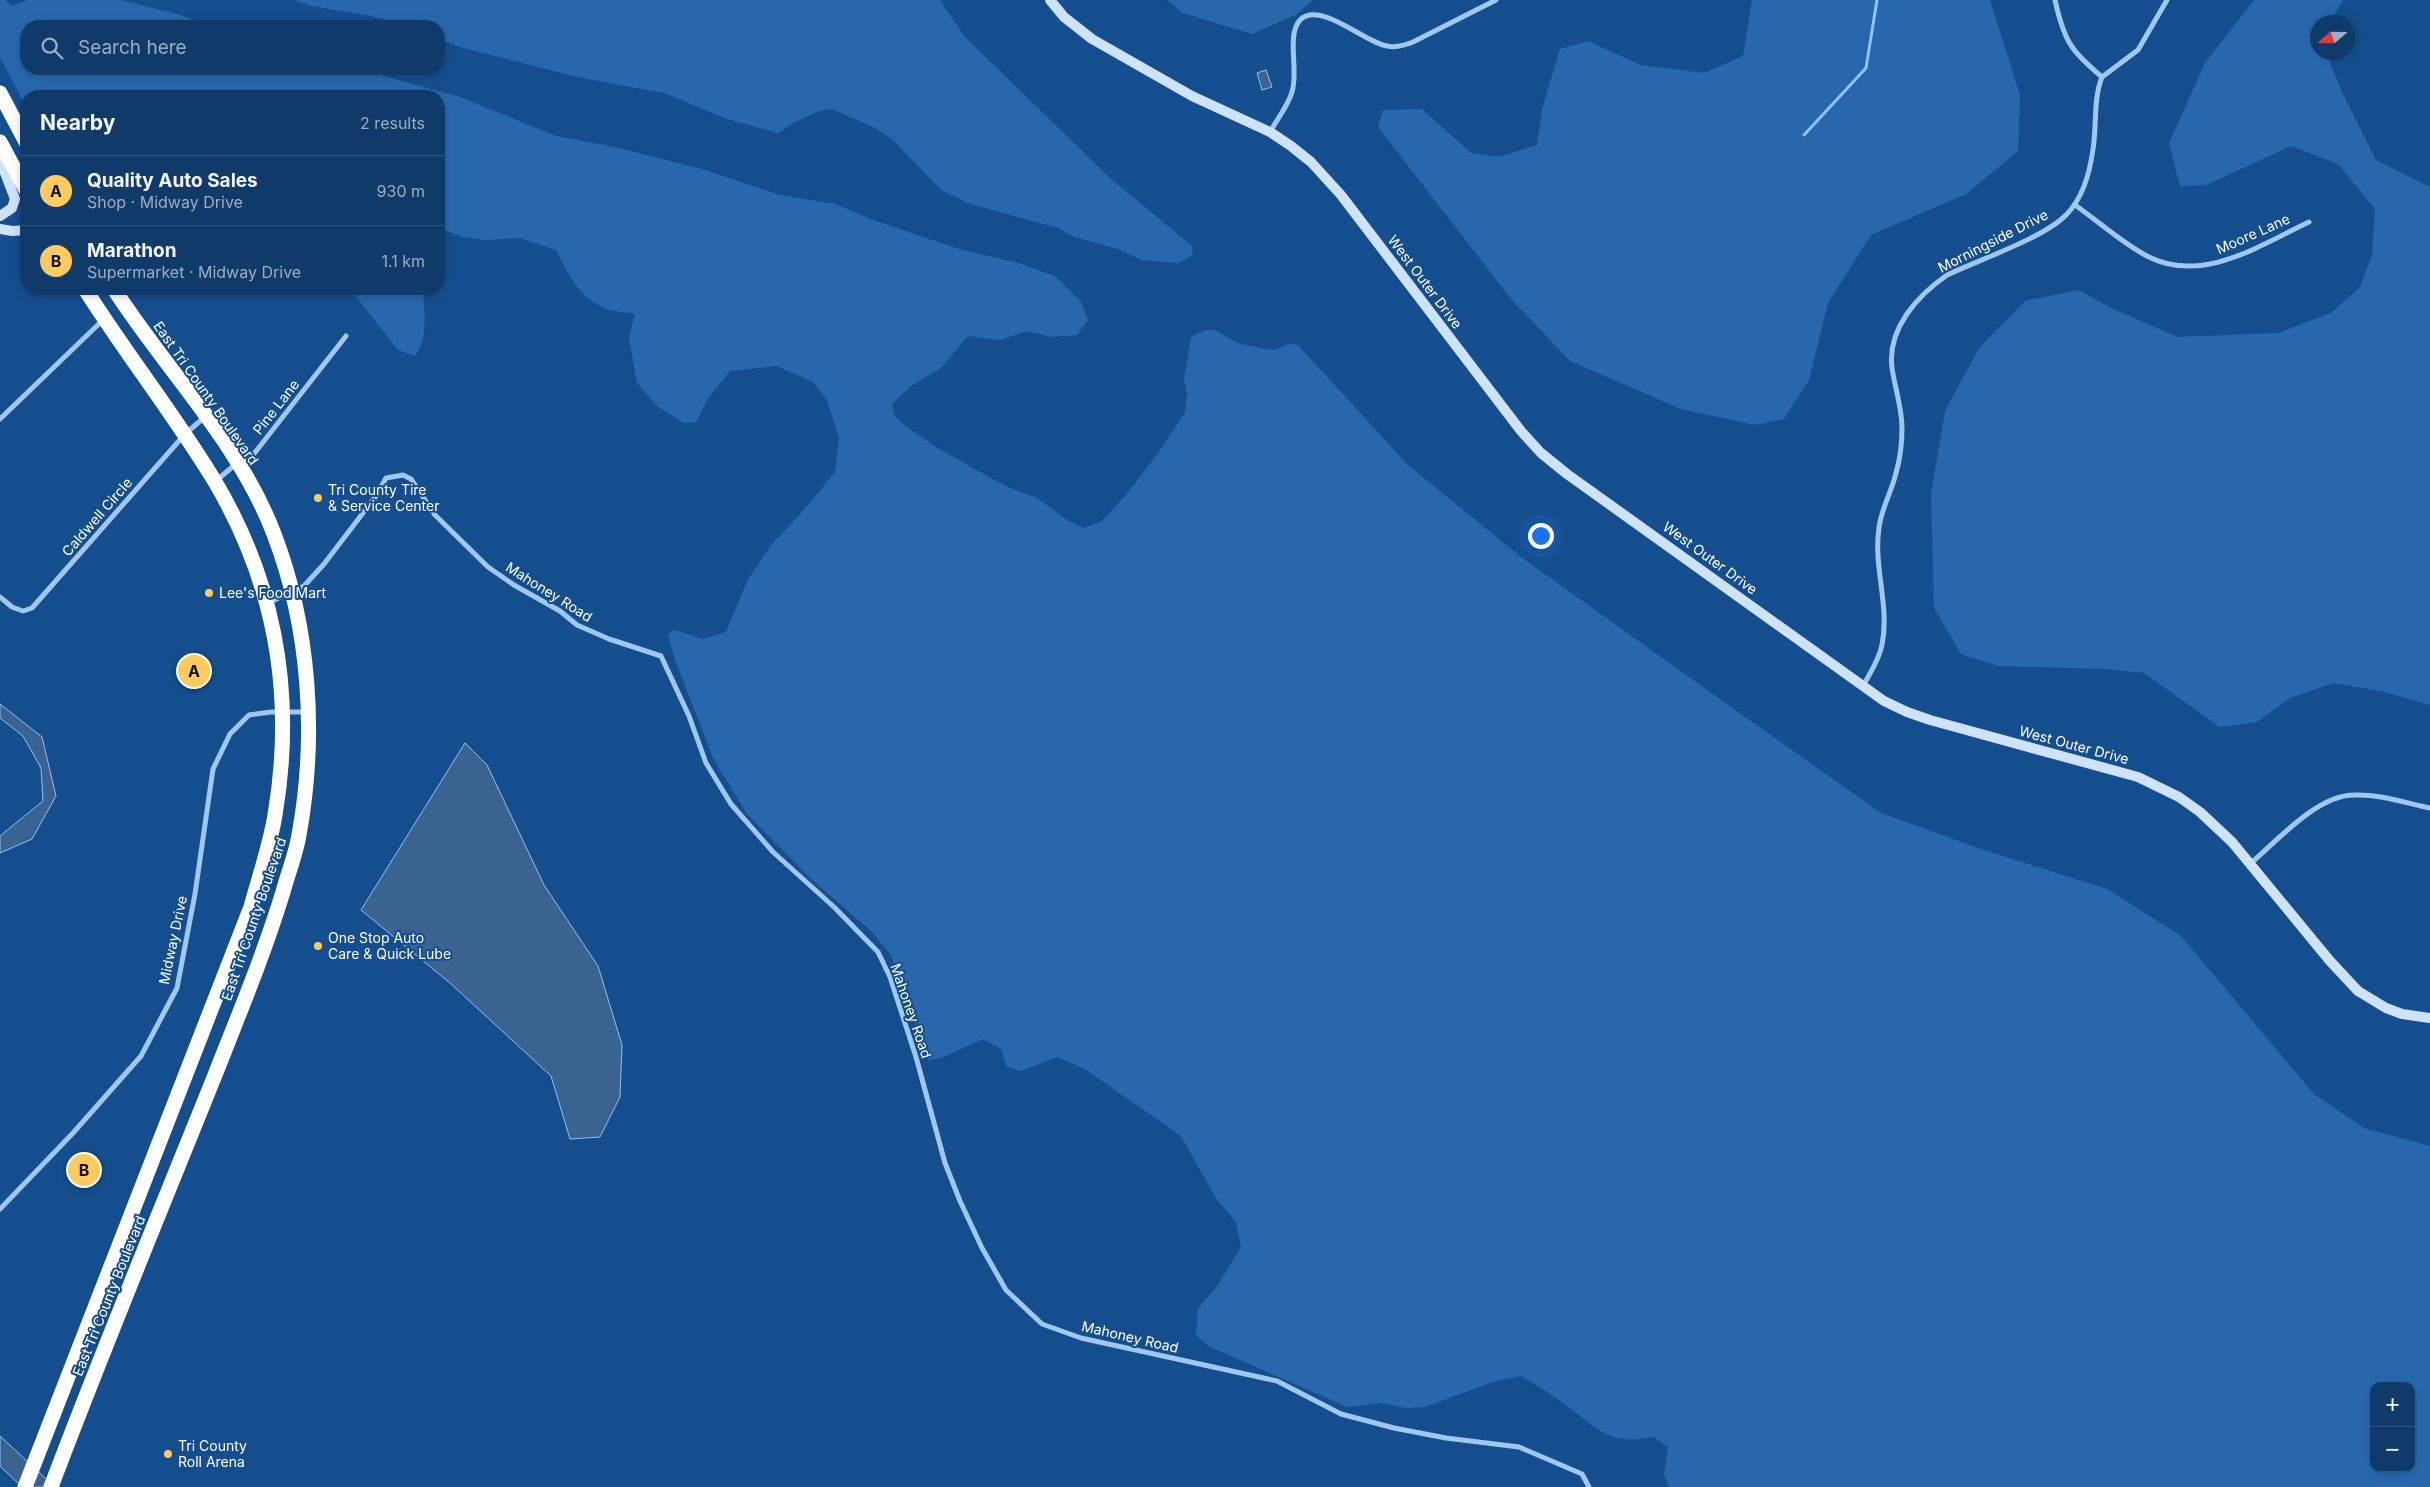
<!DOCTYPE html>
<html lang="en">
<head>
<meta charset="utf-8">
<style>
	:root { --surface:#103a6a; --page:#194170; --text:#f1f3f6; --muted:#9cadc1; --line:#30547e; --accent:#ffcb5f }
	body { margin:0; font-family:Inter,sans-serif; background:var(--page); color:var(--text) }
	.controls { position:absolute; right:15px; bottom:15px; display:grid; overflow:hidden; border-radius:10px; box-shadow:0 2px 8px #0003 }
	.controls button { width:45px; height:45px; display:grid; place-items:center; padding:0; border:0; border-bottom:1px solid var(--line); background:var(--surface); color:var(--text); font:25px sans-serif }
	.compass { position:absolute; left:2310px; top:15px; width:45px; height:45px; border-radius:50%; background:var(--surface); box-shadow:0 2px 8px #0003; rotate:250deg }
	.you { position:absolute; left:1540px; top:535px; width:18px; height:18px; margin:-12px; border:4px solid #fff; border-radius:50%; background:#1a73e8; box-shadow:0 0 0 8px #1a73e833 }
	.badge { display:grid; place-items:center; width:32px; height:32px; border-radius:50%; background:var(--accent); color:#111; font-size:16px; font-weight:700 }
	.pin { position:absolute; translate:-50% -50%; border:2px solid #fff; box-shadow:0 1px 5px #0006 }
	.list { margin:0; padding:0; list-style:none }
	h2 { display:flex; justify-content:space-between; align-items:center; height:65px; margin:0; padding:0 20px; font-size:21px }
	h2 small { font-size:16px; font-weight:400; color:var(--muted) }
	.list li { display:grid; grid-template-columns:32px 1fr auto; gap:15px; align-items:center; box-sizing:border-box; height:70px; padding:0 20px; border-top:1px solid var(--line) }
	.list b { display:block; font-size:19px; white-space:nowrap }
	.list p { margin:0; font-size:16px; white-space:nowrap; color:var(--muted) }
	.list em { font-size:16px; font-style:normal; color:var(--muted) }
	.icon { flex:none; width:28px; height:28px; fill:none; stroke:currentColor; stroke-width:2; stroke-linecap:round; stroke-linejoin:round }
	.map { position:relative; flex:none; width:2430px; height:1487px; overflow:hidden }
	.search { position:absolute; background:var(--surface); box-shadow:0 2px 8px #0003; left:20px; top:20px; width:425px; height:55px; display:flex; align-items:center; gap:12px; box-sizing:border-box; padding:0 18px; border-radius:20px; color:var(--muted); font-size:19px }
	.panel { position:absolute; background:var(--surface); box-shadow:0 2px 8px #0003; left:20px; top:90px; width:425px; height:205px; border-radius:20px }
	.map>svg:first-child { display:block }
	.green { fill:#2768ad; fill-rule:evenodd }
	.water { fill:#3a6392; stroke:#92c2f3 }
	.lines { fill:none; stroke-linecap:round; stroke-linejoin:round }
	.stream { stroke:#92c2f3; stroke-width:3 }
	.street { stroke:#a0c7f0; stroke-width:5 }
	.secondary { stroke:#cee3fb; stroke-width:10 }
	.highway { stroke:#fff; stroke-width:15 }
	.poi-dot { fill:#ffcb5f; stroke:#154e8e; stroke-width:2 }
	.labels { text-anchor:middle; stroke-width:4; stroke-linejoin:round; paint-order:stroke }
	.street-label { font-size:14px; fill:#fff; stroke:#154e8e }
	.poi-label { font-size:14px; fill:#fff; stroke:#154e8e; text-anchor:start }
</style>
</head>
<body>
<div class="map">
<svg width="2430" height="1487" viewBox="0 0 2430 1487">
	<rect width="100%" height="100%" fill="#154e8e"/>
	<g class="green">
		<path d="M0 0H5L12 6 28 0H120L177 14 212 26H26V69H359L460 97 556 136 615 147 705 170 780 195 835 204 873 220 959 249 1018 263 1055 276 1081 302 1088 320 1077 335 1052 337 1027 331 1000 340 968 336 941 368 911 386 892 404 895 417 904 425 936 447 1005 486 1037 498 1069 521 1083 528 1101 522 1126 495 1161 449 1185 412 1187 393 1184 380 1191 337 1205 330H1214L1240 344 1274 350 1289 344 1298 345 1408 465 1521 557 1748 719 1881 813 1984 850 2107 889 2181 936 2314 1094 2364 1128 2430 1146V1487H1669L1664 1475 1668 1447 1653 1437C1605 1447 1596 1425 1560 1401 1548 1392 1534 1384 1521 1376L1493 1382 1425 1407 1407 1408 1380 1403 1347 1407 1208 1346 1196 1335 1198 1309 1218 1285 1241 1247 1236 1222 1217 1200 1181 1136 1085 1069 1057 1057 1021 1071 1007 1067 1001 1049 983 1039 941 1058 928 1060 891 955 871 931 811 879 747 814 713 758 674 657 668 635 674 630 703 639 726 632 748 579 772 544 803 511 835 472 839 438 827 400 813 382 777 366 730 371 709 397 696 422 684 423 658 407 637 383 629 337 635 314C626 312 616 312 607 309 580 299 568 274 556 250L520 238 486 240 463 237 440 229 439 96H26V107L0 57ZM2374 1386H2411V1468H2374Z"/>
		<polygon points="294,0 940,0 965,37 1110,178 1193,247 1192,255 1179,263 1141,260 1118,249 1074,237 1058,228 970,204 941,190 892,139 875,128 832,109 819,111 793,123 778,133 727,119 664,93 577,77 460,47 439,39 439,26 406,26 371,16 312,6"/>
		<polygon points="1167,0 1313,0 1297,14 1252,34 1183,13"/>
		<polygon points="1752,0 1990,0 2020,95 2018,151 1966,194 1871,235 1828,303 1809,380 1784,419 1755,425 1681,409 1570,361 1512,300 1378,127 1383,110 1422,109 1471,153 1499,157 1537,145 1542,109 1560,49 1588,41 1641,65 1704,73 1743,56"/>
		<polygon points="2254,0 2343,0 2330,22 2318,22 2318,52 2326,53 2342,92 2376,160 2430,187 2430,705 2385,692 2333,683 2290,698 2257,722 2220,727 2144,673 2105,669 1998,666 1961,654 1934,608 1931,494 1945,411 1979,348 2025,301 2079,290 2113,309 2178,337 2278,333 2331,313 2360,287 2372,255 2375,209 2338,164 2291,146 2206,185 2180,186 2169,143 2205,63"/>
		<path d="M245 289H285C271 297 259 295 245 289Z"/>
		<path d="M350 289H423C424 312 429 336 415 356L398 350Z"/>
	</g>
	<g class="water">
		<polygon points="1266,70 1272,87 1262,90 1257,73"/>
		<polygon points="0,704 42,737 56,796 32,839 0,853 0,836 43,801 41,768 23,736 0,718"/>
		<polygon points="465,743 487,765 544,885 598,966 622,1045 620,1097 600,1137 570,1139 551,1076 450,983 361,910"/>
		<polygon points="0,1436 55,1487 22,1487 0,1466"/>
	</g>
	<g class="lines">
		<polyline class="stream" points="1804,135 1866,68 1877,0"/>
		<g class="street">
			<polyline points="2102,77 2138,50 2167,0"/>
			<path d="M1270 132C1277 119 1288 106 1292 92 1299 71 1286 36 1300 20 1320 0 1365 43 1387 46 1396 48 1404 45 1413 42L1496 0"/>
			<path d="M2075 205C2098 221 2122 243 2147 256 2202 285 2260 245 2309 222"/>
			<polyline points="0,419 104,319"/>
			<polyline points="217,480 237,463 253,455 346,336"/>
			<polyline points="0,597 12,607 23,611 32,608 185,434 206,416"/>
			<polyline points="268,603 304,586 324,564 376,496 386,478 403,475 411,479 435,515 488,567 514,585 560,611 577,625 609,639 661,656 689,716 706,763 731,804 773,852 834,907 878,952 890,977 916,1057 945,1163 960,1201 982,1248 1006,1290 1042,1324 1081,1338 1277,1381 1341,1414 1394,1428 1446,1438 1519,1447 1582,1474 1589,1487"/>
			<path d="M1863 686C1870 673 1879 660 1882 645 1890 606 1873 566 1879 528 1881 509 1892 491 1896 473 1900 459 1902 443 1902 428 1902 408 1895 388 1892 368 1887 329 1917 296 1947 275 1978 260 2044 238 2066 215 2083 198 2090 172 2093 149 2097 125 2093 100 2102 77 2071 51 2064 41 2055 0"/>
			<path d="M2250 864C2277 841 2317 795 2354 795 2379 794 2406 803 2430 808"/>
			<polyline points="0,1209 73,1133 141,1056 177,988 195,894 213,769 230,734 249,715 271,712 307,712"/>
		</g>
		<g class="secondary">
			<polyline points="1050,0 1064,17 1092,39 1192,96 1270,132 1291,146 1311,162 1341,195 1521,431 1541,453 1567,474 1884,701 1907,712 1930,720 2138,777 2179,797 2200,812 2232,842 2330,961 2358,991 2386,1008 2402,1014 2430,1018"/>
			<polyline points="0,160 15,199 12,208 0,216"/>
			<polyline points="0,229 12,231 26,230"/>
		</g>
		<g class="highway">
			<polyline points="0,93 26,142"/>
			<polyline points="0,142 26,190"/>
			<path d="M25 1487 251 907C259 877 270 846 275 815 295 696 276 584 214 480 174 414 126 354 85 289"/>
			<path d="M51 1487C103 1349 160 1212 215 1075 239 1014 264 954 283 892 288 873 296 854 299 835 317 736 310 628 274 534 239 442 166 370 114 289"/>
		</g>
	</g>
	<g class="poi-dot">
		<circle cx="318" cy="498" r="5"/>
		<circle cx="209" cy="593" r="5"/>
		<circle cx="318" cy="946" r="5"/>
		<circle cx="168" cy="1454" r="5"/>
	</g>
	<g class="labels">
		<g class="street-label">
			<text transform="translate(2253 234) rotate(-24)" y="5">Moore Lane</text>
			<text transform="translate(1993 241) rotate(-27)" y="5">Morningside Drive</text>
			<text transform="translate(1425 282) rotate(53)" y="5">West Outer Drive</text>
			<text transform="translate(206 393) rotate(55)" y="5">East Tri County Boulevard</text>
			<text transform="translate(276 407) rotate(-52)" y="5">Pine Lane</text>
			<text transform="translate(97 517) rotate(-49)" y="5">Caldwell Circle</text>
			<text transform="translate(1710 558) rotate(36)" y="5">West Outer Drive</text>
			<text transform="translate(549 592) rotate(32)" y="5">Mahoney Road</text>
			<text transform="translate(2074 745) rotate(15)" y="5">West Outer Drive</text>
			<text transform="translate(254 919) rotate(-71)" y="5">East Tri County Boulevard</text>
			<text transform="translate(173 940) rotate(-78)" y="5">Midway Drive</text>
			<text transform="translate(911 1011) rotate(71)" y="5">Mahoney Road</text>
			<text transform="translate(109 1296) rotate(-68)" y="5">East Tri County Boulevard</text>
			<text transform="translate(1130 1337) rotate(13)" y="5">Mahoney Road</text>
		</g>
		<g class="poi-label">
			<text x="328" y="495">Tri County Tire<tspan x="328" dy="16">&amp; Service Center</tspan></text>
			<text x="219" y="598">Lee's Food Mart</text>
			<text x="328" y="943">One Stop Auto<tspan x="328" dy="16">Care &amp; Quick Lube</tspan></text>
			<text x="178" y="1451">Tri County<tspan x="178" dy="16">Roll Arena</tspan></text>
		</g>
	</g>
</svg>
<div class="controls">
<button>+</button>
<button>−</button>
</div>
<svg class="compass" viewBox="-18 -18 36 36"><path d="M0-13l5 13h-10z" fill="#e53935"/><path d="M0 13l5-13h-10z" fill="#9cadc1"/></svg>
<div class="you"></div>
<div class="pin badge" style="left:194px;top:671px">A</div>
<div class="pin badge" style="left:84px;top:1170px">B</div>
<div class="search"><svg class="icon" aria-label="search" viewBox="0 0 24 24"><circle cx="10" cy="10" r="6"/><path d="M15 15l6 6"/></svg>Search here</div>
<section class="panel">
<h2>Nearby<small>2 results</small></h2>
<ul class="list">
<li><span class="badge">A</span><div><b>Quality Auto Sales</b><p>Shop · Midway Drive</p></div><em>930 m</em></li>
<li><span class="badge">B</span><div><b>Marathon</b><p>Supermarket · Midway Drive</p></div><em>1.1 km</em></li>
</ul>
</section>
</div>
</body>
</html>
